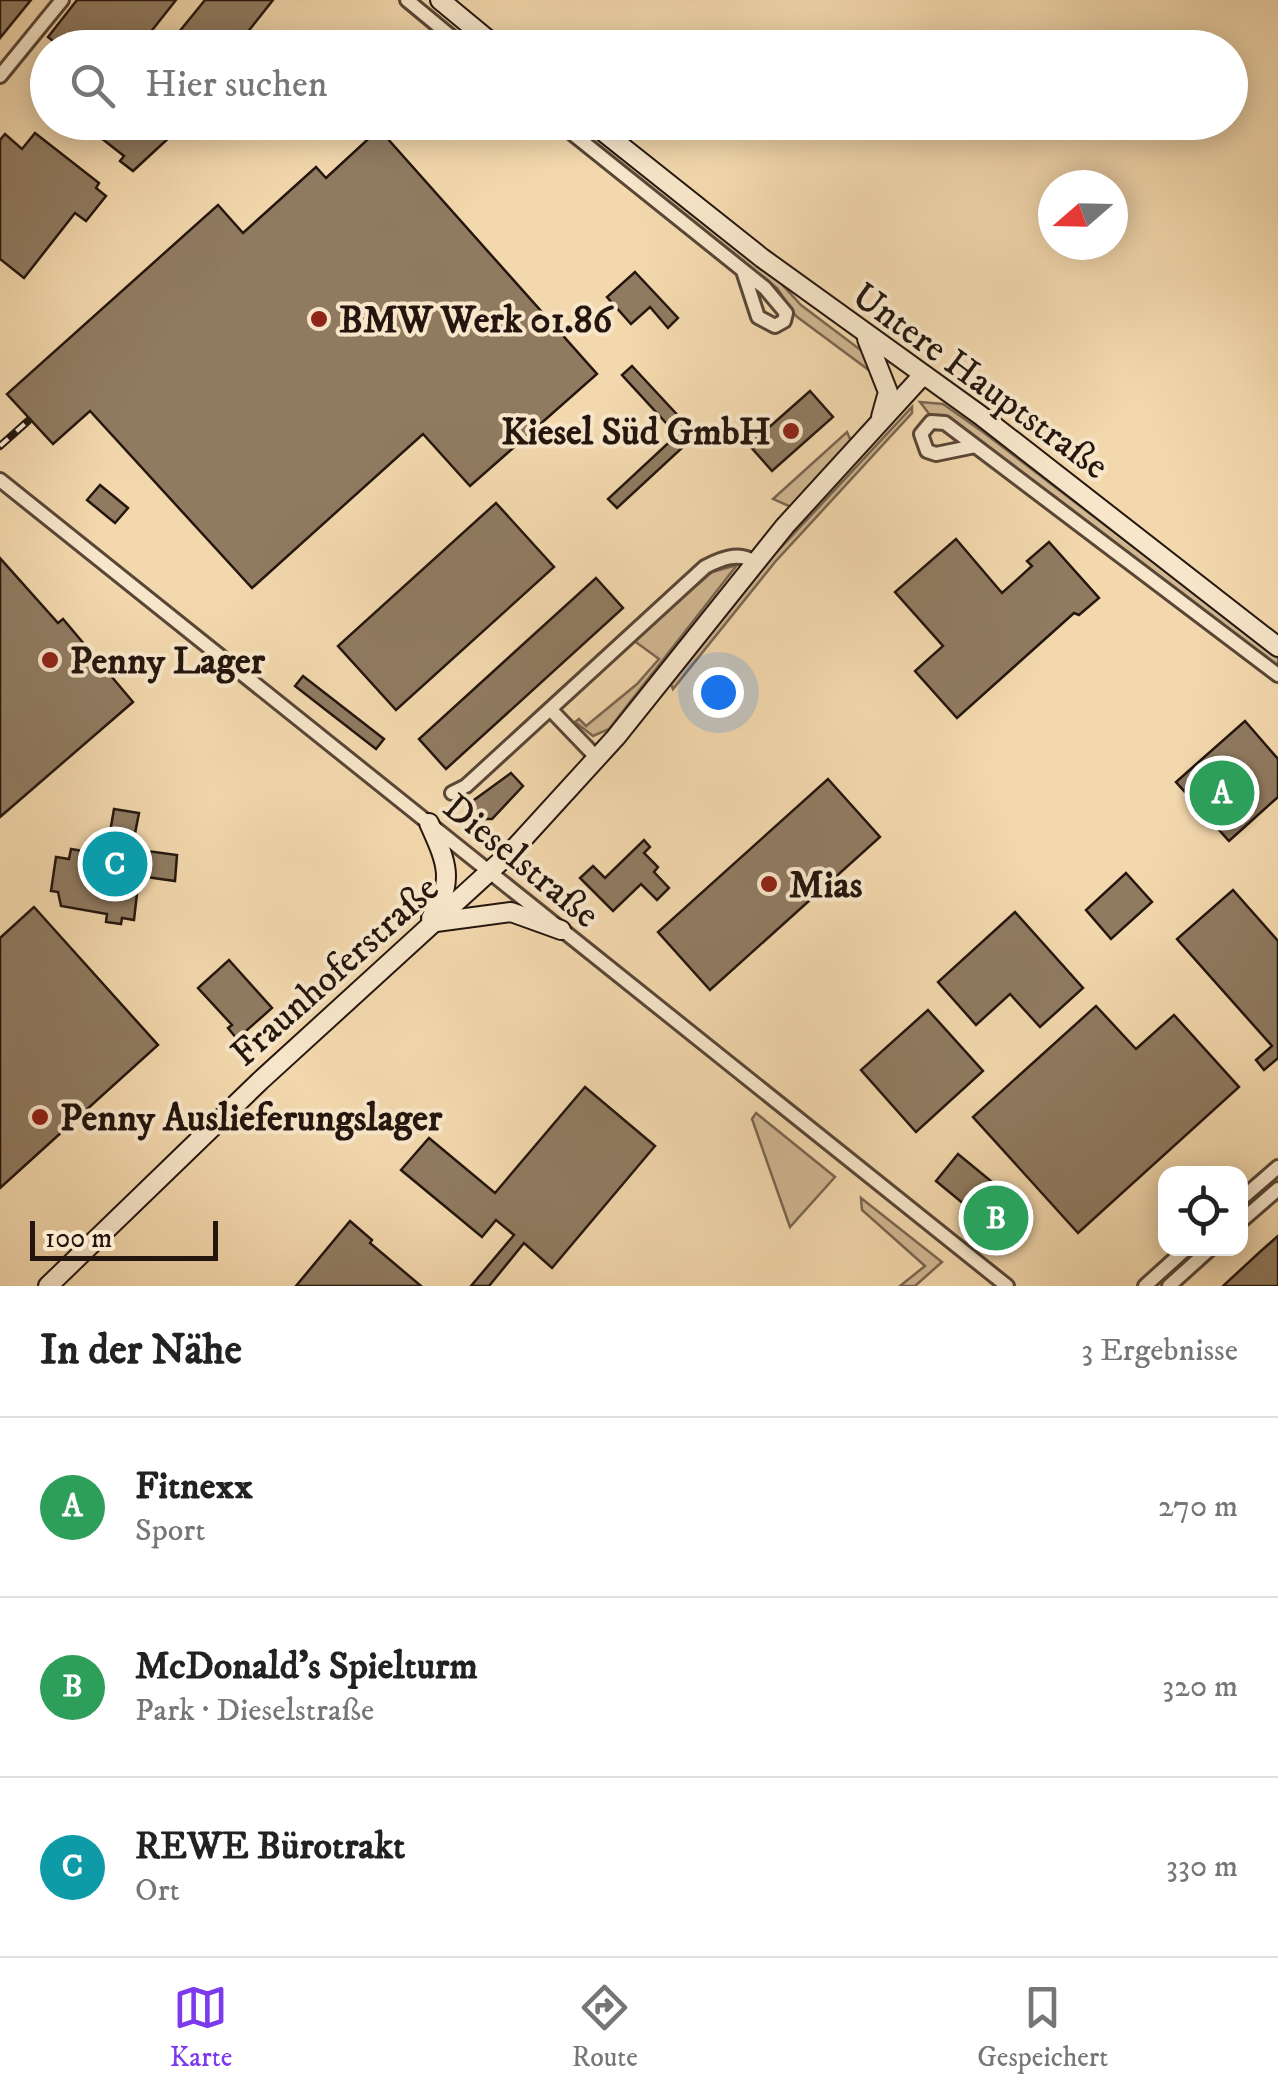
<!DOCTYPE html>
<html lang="de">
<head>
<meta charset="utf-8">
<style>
	:root { --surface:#fff; --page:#f2f2f2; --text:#222; --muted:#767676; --line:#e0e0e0; --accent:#7c3aed }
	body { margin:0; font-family:"IM FELL DW Pica",serif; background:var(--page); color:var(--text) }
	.controls { position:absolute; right:30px; bottom:30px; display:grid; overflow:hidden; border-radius:20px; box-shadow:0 5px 25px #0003 }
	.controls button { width:90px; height:90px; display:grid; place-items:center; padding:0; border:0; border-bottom:2px solid var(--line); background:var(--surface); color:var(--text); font:50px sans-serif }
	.compass { position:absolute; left:1038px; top:170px; width:90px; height:90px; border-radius:50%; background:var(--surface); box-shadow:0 5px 25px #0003; rotate:250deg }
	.scale { position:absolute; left:30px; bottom:25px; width:188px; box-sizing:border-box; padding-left:10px; border:5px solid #24160e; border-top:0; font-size:28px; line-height:35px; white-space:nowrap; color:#24160e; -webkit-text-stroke:8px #f7e6ca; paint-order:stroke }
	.you { position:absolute; left:718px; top:692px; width:35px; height:35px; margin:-25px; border:8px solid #fff; border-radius:50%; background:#1a73e8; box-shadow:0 0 0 15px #1a73e833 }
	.badge { display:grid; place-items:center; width:65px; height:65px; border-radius:50%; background:var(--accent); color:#fff; font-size:32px; font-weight:700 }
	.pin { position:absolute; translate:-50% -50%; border:5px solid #fff; box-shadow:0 2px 10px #0006 }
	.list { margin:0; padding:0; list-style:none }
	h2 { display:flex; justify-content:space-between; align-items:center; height:130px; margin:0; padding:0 40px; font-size:42px }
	h2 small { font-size:32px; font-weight:400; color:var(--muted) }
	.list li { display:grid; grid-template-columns:65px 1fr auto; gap:30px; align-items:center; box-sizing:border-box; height:180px; padding:0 40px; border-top:2px solid var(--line) }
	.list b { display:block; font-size:38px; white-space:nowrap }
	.list p { margin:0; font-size:32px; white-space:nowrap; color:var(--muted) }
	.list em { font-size:32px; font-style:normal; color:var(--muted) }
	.icon { flex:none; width:55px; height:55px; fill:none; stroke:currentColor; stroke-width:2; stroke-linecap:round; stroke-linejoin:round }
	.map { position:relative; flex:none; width:1278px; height:1286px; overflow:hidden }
	.search { position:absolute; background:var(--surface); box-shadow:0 5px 25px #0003; left:30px; right:30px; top:30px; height:110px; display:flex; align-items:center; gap:25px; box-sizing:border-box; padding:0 35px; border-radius:55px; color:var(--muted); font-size:38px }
	.sheet { height:670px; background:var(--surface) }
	nav { display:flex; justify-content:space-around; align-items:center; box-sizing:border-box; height:140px; border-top:2px solid var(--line); background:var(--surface); font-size:28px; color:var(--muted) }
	nav a { display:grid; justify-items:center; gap:5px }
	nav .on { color:var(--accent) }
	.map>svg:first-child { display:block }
	.green { fill:#d0b792; stroke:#7a6650; stroke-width:2.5 }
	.building { fill:#907b61; stroke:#24160e; stroke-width:2.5 }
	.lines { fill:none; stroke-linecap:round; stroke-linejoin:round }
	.minor-casing { stroke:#584636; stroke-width:18 }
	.secondary-casing { stroke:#24160e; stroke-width:22 }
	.minor { stroke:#f7e6ca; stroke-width:12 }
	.secondary { stroke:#f7e6ca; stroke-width:18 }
	.rail-casing { stroke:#24160e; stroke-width:8 }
	.rail { stroke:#f7e6ca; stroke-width:4; stroke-dasharray:11; stroke-linecap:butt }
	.poi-dot { fill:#8f2418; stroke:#f7e6ca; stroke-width:4 }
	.labels { text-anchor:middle; stroke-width:8; stroke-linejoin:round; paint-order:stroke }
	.poi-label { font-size:38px; font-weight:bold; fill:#24160e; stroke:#f7e6ca; text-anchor:start }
	.street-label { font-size:38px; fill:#24160e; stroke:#f7e6ca }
</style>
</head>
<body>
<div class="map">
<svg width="1278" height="1286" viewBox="0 0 1278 1286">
	<rect width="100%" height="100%" fill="#f3d8ad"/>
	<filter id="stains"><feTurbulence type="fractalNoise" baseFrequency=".002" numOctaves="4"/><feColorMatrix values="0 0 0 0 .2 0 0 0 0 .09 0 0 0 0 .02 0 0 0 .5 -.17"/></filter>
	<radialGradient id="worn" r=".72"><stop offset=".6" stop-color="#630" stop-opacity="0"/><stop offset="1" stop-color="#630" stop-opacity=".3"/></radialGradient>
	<g class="green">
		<polygon points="568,123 580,123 764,265 801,305 870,357 870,371 796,316 777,288"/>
		<polygon points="920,402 943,404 983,432 1278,657 1278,667 948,417 930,415"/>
		<polygon points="912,407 912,413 775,562 673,689 671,684 774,555"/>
		<polygon points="847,432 851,441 791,507 773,499"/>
		<polygon points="737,565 609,729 593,736 575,722 579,719 586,726 637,684 659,659 633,640 712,572"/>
		<polygon points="756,1113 835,1177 790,1227 752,1119"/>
		<polygon points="861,1198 942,1262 915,1286 900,1286 925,1266 862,1210"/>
	</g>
	<g class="building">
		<polygon points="0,0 31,0 0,38"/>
		<polygon points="77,0 176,0 138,48 62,48 48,37"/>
		<polygon points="205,0 273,0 235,48 166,48"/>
		<polygon points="105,122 186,122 133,171 120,161 124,156 96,134"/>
		<polygon points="379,129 597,374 470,486 423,434 252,588 90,411 53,444 7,394 218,205 243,233 316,167 326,178"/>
		<polygon points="35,133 99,183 96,188 106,196 86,221 75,213 24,278 0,259 0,140 5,134 22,149"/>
		<polygon points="635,272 678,318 668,328 650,307 631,324 607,297"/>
		<polygon points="632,366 696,435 617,508 608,499 677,435 622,375"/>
		<polygon points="810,391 833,417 772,471 749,445"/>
		<polygon points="100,485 128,508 115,523 87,500"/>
		<polygon points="496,503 554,567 396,710 338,646"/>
		<polygon points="956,539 1002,593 1032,566 1027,561 1049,542 1099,598 1079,615 1074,613 957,718 915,671 943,646 895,592"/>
		<polygon points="0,558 58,623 63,619 133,702 0,817"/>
		<polygon points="596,578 623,608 446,769 419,739"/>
		<polygon points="303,676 384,739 376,749 295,686"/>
		<polygon points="1245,721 1278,759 1278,797 1229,841 1176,782"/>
		<polygon points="511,773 523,786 492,819 478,819 472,810 474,800"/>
		<polygon points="828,779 880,837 710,990 658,932"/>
		<polygon points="114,809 139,813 132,849 177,855 175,881 139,876 134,920 122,918 121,924 106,922 107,914 61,906 58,892 51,891 56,857 69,859 71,849 106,855"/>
		<polygon points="644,840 650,847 644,853 658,867 654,872 669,888 657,900 641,884 613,911 580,878 593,866 605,878"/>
		<polygon points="1126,873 1152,902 1111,939 1086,910"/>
		<polygon points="1233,890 1278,941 1278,1058 1264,1070 1256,1060 1272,1046 1177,939"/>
		<polygon points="34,907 158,1045 0,1188 0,938"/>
		<polygon points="1015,912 1083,988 1040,1027 1010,994 976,1025 938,982"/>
		<polygon points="229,960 272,1008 237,1039 228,1028 232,1025 198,988"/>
		<polygon points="1096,1006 1136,1049 1174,1015 1239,1087 1078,1233 973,1117"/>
		<polygon points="928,1010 983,1071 916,1132 861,1070"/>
		<polygon points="585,1087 655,1146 552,1268 524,1243 489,1286 471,1286 514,1235 496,1220 482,1237 401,1170 429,1138 495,1193"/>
		<polygon points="958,1154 1009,1196 988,1224 936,1181"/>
		<polygon points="350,1221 372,1240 370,1243 421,1286 296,1286"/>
		<polygon points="1278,1236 1278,1286 1223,1286 1262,1250"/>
	</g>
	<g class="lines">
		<g class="minor-casing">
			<g id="minor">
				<polyline points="407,0 465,48"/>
				<polyline points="0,76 62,0"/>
				<polyline points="558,122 765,288 786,313 784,321 775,326 758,317 743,271"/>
				<polyline points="975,446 936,454 927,451 921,434 931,422 945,423 1278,675"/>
				<polyline points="0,480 1007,1286"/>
				<polyline points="551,710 598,759"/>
				<path d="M452 793 466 786 705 567C720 559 739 551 754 562"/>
				<polyline points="1240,1200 1278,1167"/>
				<polyline points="1240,1222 1278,1189"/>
				<polyline points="1145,1286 1187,1248"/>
				<polyline points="1169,1286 1211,1248"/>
			</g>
		</g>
		<g class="secondary-casing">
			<g id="secondary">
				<polyline points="440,0 498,48"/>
				<polyline points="591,122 762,258 980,415 1278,647"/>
				<polyline points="867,339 888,392 881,417"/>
				<path d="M429 823C446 861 456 881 431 918"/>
				<polyline points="436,922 511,912 561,930"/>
				<polyline points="48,1286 260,1081 512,851 616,737 785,526 923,375"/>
			</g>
		</g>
		<use href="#minor" class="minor"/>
		<use href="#secondary" class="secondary"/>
		<g class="rail-casing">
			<polyline id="rail" points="0,446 28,421"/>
		</g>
		<use href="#rail" class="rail"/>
	</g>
	<g class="poi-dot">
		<circle cx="319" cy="319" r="10"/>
		<circle cx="791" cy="431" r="10"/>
		<circle cx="50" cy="660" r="10"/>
		<circle cx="769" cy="884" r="10"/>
		<circle cx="40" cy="1117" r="10"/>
	</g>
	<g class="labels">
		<g class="poi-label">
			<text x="339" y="332">BMW Werk 01.86</text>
			<text x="771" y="444" text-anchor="end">Kiesel Süd GmbH</text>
			<text x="70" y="673">Penny Lager</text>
			<text x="789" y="897">Mias</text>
			<text x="60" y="1130">Penny Auslieferungslager</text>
		</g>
		<g class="street-label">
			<text transform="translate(981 380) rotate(36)" y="13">Untere Hauptstraße</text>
			<text transform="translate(522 860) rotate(39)" y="13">Dieselstraße</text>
			<text transform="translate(334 970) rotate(-42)" y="13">Fraunhoferstraße</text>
		</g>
	</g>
	<rect width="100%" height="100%" filter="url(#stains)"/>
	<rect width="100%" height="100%" fill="url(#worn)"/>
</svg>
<div class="controls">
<button><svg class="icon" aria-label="locate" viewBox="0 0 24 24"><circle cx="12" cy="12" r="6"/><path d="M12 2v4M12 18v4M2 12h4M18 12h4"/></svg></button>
</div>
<svg class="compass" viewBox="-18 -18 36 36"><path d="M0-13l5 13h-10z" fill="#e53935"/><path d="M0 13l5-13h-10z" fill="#767676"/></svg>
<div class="scale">100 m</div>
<div class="you"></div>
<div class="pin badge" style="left:1222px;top:793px;background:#2e9e5b">A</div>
<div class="pin badge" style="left:996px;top:1218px;background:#2e9e5b">B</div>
<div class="pin badge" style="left:115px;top:864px;background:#0f9aa8">C</div>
<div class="search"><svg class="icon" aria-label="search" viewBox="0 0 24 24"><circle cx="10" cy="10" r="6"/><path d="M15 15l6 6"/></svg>Hier suchen</div>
</div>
<section class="sheet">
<h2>In der Nähe<small>3 Ergebnisse</small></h2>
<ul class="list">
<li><span class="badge" style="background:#2e9e5b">A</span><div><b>Fitnexx</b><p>Sport</p></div><em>270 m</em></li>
<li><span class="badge" style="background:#2e9e5b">B</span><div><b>McDonald's Spielturm</b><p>Park · Dieselstraße</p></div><em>320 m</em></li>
<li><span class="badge" style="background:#0f9aa8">C</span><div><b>REWE Bürotrakt</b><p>Ort</p></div><em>330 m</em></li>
</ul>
</section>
<nav>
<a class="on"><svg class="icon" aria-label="map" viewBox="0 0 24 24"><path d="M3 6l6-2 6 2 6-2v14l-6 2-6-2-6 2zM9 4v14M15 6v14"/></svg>Karte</a>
<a><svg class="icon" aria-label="directions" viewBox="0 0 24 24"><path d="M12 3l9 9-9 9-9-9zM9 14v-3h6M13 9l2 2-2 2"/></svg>Route</a>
<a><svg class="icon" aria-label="saved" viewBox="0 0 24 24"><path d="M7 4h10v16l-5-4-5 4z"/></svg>Gespeichert</a>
</nav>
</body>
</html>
